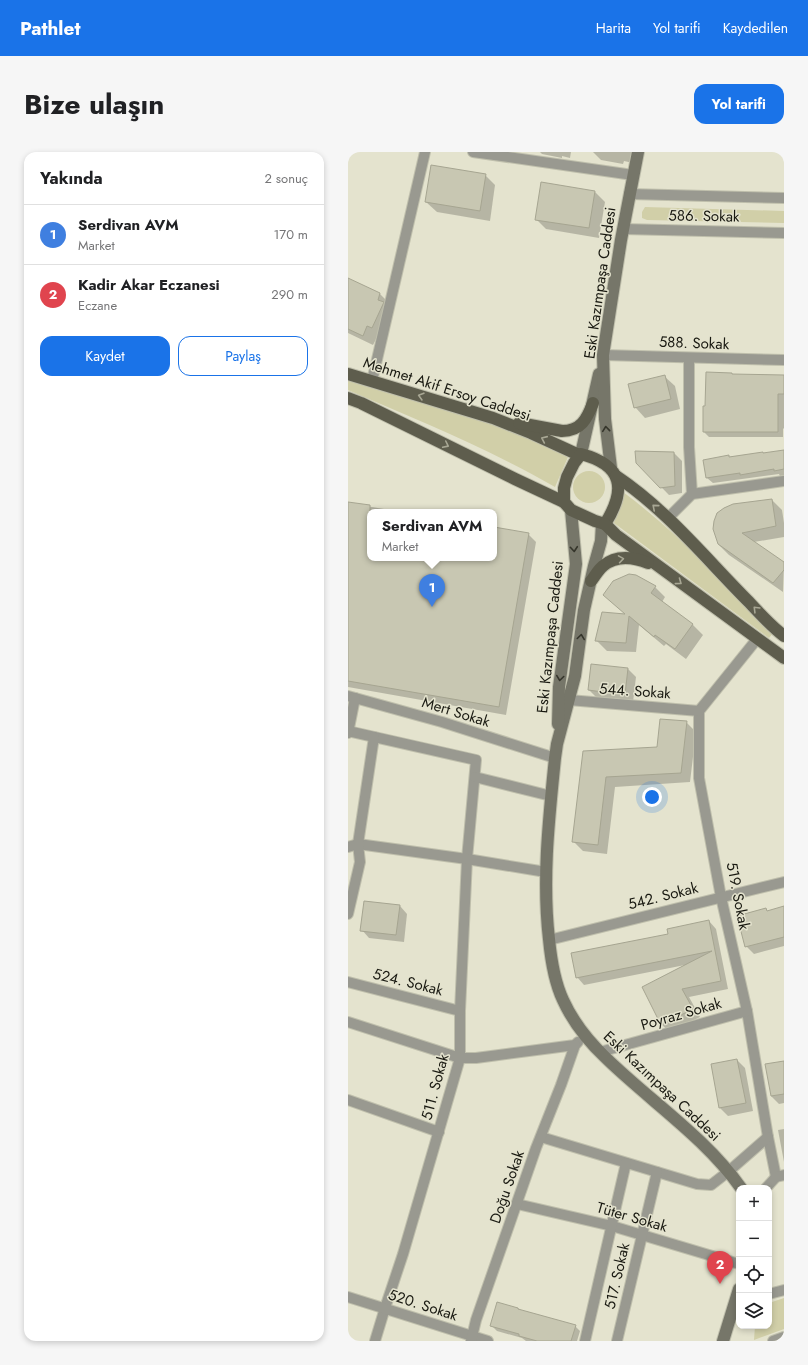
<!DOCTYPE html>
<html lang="tr">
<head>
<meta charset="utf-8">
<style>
	:root { --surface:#fff; --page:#f6f6f6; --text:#202124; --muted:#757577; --line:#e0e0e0; --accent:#1a73e8 }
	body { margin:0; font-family:Jost,sans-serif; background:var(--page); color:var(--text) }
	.controls { position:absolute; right:12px; bottom:12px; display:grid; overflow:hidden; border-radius:8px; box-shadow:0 2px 6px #0003 }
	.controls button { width:36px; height:36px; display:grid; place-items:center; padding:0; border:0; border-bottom:1px solid var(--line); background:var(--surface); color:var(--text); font:20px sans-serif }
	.you { position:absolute; left:304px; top:645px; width:14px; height:14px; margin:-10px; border:3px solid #fff; border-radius:50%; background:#1a73e8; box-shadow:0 0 0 6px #1a73e833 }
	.badge { display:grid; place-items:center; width:26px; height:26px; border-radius:50%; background:var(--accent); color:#fff; font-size:13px; font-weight:700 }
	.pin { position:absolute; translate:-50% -33px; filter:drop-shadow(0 1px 2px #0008) }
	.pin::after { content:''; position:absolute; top:21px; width:14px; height:12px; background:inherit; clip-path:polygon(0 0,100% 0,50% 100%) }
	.popup { position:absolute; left:19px; top:357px; width:130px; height:52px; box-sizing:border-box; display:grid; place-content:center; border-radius:8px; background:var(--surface); filter:drop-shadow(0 1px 3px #0005); font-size:13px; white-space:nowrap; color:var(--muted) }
	.popup b { font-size:15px; color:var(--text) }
	.popup::after { content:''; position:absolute; left:50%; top:100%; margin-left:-8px; border:8px solid transparent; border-top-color:var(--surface) }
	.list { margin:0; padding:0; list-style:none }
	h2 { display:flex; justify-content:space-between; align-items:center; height:52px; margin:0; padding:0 16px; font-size:17px }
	h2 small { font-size:13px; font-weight:400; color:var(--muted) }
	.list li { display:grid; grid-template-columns:26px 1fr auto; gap:12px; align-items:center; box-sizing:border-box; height:60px; padding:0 16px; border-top:1px solid var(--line) }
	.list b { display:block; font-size:15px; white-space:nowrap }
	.list p { margin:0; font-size:13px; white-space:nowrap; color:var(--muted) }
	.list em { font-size:13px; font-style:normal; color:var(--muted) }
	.actions { display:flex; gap:8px; padding:12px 16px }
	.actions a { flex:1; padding:9px 0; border:1px solid var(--accent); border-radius:12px; text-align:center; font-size:14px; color:var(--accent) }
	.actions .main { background:var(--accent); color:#fff }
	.icon { flex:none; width:22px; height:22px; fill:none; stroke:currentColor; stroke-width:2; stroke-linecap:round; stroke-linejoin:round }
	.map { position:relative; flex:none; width:436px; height:1189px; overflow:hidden; border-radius:12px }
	header { display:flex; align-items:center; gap:24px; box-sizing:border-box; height:56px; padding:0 20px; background:var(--accent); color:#fff }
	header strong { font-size:19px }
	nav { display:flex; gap:22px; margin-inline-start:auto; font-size:14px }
	.intro { display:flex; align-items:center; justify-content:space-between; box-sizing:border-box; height:96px; padding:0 24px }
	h1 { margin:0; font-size:28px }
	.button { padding:10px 18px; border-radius:12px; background:var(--accent); color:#fff; font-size:14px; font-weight:700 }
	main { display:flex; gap:24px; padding:0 24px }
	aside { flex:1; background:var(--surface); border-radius:12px; box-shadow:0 2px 6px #0003 }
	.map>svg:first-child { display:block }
	.green { fill:#d1cfa8 }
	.shadow { fill:#0003 }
	.building { fill:#c8c7b2; stroke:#a6a591 }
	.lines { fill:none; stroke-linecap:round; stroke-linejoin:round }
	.street-casing { stroke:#bfbfac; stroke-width:12 }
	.secondary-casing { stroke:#bfbfac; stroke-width:14 }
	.primary-casing { stroke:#bfbfac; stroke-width:14 }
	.street { stroke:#999990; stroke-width:10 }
	.secondary { stroke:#767669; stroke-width:12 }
	.primary { stroke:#5e5d4d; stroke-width:12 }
	.oneway { stroke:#a8a794 }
	.oneway2 { stroke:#35352b }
	.labels { text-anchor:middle; stroke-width:3; stroke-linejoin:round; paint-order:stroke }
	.street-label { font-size:15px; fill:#191911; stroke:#e4e3ce }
</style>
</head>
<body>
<header>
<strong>Pathlet</strong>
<nav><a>Harita</a><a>Yol tarifi</a><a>Kaydedilen</a></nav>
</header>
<div class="intro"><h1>Bize ulaşın</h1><a class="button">Yol tarifi</a></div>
<main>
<aside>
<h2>Yakında<small>2 sonuç</small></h2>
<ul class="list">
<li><span class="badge" style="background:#3f7fe0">1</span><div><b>Serdivan AVM</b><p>Market</p></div><em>170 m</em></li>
<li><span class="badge" style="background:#e0444e">2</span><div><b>Kadir Akar Eczanesi</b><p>Eczane</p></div><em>290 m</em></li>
</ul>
<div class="actions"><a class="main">Kaydet</a><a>Paylaş</a></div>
</aside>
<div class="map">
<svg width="436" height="1189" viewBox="0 0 436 1189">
	<rect width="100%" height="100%" fill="#e4e3ce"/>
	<g class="green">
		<polygon points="297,55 436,59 436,71 299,68 294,66 294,60"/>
		<path d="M0 228 108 257 201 293 220 305 207 335C141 297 70 268 0 238Z"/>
		<circle cx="241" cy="335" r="16"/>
		<path d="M275 340C330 381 377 432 426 480L421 486 266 371Z"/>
		<polygon points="436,1146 436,1177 406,1188 407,1174 421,1174 421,1151"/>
	</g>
	<g class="shadow">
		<polygon points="192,0 223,0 222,6 214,4 214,6 194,2"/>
		<polygon points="245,0 287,0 285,11 276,9 275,12 253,8"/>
		<polygon points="137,23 147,33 142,69 89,60 78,50"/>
		<polygon points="247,40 257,50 251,86 198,77 188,67"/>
		<polygon points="0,128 32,142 42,152 40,157 45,162 35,185 30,183 25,193 0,181"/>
		<polygon points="385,223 436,224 436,277 435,276 435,285 361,285 356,280 358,255"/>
		<polygon points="316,224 327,234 332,257 297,266 287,255"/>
		<polygon points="436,299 436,323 432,324 431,322 365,331 359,326 357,308 415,301 416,302"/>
		<polygon points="326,301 334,309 334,341 321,343 289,310"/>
		<polygon points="424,348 434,358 436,371 436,385 406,390 436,411 435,440 381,403 370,392"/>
		<polygon points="0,351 54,360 22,360 22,406 146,406 146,376 180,382 188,390 158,563 0,535"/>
		<polygon points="307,435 317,445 314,450 345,473 355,483 338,507 318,492 316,494 291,473 288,500 259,499 249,489"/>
		<polygon points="244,513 280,517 288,525 285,550 249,546 241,538"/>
		<polygon points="338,570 348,580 342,630 267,635 259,702 235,699 225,689 236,600 310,596"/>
		<polygon points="52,754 59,762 56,790 21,786 14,778"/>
		<polygon points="436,755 436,794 406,802 398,794 418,758 420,760"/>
		<polygon points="361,769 368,777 380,837 341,845 352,865 322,880 314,873 295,836 337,813 236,833 229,825 321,782"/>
		<polygon points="389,908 397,916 405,959 380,964 372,956"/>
		<polygon points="436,910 436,951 431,952 423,944"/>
		<polygon points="436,977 436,1010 430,978"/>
		<polygon points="170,1156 172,1159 227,1174 232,1179 229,1189 178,1189 174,1186 149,1179 144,1174"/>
	</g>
	<g class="building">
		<polygon points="83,13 138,22 132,59 77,50"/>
		<polygon points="193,30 247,39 241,76 187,68"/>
		<polygon points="0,126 32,141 30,148 36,150 24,176 19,174 15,184 0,177"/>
		<polygon points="358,220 384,221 384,222 436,223 436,242 430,242 430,280 355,280 355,254 357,254"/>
		<polygon points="317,223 323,247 286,256 280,232"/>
		<polygon points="436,298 436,317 426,319 426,317 392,323 392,321 358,326 355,308 381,303 381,305 415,300 415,301"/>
		<polygon points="287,299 326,300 327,334 312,336 288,311"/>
		<polygon points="424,347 428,374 394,381 436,410 436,418 425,431 370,392 365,377 366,369 369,361 376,356 385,352"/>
		<polygon points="0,350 22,353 22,406 146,406 146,375 181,381 151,555 0,529"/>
		<polygon points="281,422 288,423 308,434 303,441 345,472 327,497 307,483 306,485 281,464 278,491 247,489 254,460 277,462 255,443 265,429"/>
		<polygon points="243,512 280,516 277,543 240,538"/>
		<polygon points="312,567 339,569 333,621 258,625 250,693 224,690 235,599 309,595"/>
		<polygon points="16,749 52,753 48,783 12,779"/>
		<polygon points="436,754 436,785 397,795 389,764 418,756 419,759"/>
		<polygon points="361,768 373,829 334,837 345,857 313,873 294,835 364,799 228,826 223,801 320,782 319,777"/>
		<polygon points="389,907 398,951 371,956 363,912"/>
		<polygon points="436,909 436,942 423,944 417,912"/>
		<polygon points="149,1150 170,1156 170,1157 228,1173 223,1189 189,1189 171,1184 171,1182 142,1174"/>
	</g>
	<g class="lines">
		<g class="street-casing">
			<g id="street">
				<polyline points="125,0 285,23"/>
				<polyline points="281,42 436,46"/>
				<polyline points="275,77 436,81"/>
				<polyline points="255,203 436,208"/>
				<polyline points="341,206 341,295 344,342"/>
				<polyline points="24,229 77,0"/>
				<polyline points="320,366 344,342 436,329"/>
				<polyline points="409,487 351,559 351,626 373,745 399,859 420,985 428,1025"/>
				<polyline points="0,544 94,570 207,606"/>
				<polyline points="221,548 351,559"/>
				<polyline points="0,579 128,608 119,707 112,859 112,906 55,1102 37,1156 27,1189"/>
				<polyline points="0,581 7,546"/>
				<polyline points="127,625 203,644"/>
				<polyline points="0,695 10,692 119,707 198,720"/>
				<polyline points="0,762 12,710 10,692 26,585"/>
				<polyline points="201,788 436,730"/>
				<polyline points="0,830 112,859"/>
				<polyline points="0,870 112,906 128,906 227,893 230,890"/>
				<polyline points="252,900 399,859"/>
				<polyline points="0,948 91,980"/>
				<polyline points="193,985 349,1032 363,1033 381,1019 420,985"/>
				<polyline points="418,1036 428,1025 436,1023"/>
				<polyline points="169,1052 264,1074 391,1112"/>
				<polyline points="421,1142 436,1138"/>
				<polyline points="0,1145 140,1189"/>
				<polyline points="123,1189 128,1168 188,996 213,933 227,893"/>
				<polyline points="237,1189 278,1011"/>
				<polyline points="269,1189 309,1020"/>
				<polyline points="425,1189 436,1185"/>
			</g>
		</g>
		<g class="secondary-casing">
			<g id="secondary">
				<polyline points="233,302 251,222"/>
				<polyline points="263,316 257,267 255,203 273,88 290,0"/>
				<path d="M254 371 253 389 246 414 236 458 227 524 209 592 207 606C201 666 194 727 201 787 203 808 206 829 215 848 225 870 241 890 258 906 302 949 357 985 393 1036"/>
				<polyline points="210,572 211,535 228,412 223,358"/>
				<polyline points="375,1189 391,1137"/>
			</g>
		</g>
		<g class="primary-casing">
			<g id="primary">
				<polyline points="0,222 145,266 183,281 231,303"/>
				<polyline points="0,246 13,251 167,327 216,350"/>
				<path d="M171 271 214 279C233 279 239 267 245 251"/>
				<path d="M233 302C275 313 279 337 257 372L247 369 223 358 216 350V336L219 325 226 311Z"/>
				<path d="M268 324C319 358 358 407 401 450 412 462 423 474 436 484"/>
				<polyline points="257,372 268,383 436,506"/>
				<path d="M243 429C247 424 250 418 255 414 268 403 285 405 300 411"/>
			</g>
		</g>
		<use href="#street" class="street"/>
		<use href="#secondary" class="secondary"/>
		<use href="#primary" class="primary"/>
	</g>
	<defs><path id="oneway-chevron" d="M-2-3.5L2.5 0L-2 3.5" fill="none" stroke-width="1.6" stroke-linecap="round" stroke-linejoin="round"/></defs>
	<g class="oneway">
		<use href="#oneway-chevron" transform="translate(73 244) rotate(-164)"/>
		<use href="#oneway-chevron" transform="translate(196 287) rotate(-156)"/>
		<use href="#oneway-chevron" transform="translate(98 293) rotate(26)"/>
		<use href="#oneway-chevron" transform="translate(307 355) rotate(-139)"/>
		<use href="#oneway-chevron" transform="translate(273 407) rotate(-9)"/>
		<use href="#oneway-chevron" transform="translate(331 430) rotate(36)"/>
		<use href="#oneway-chevron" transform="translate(408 457) rotate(-135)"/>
	</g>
	<g class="oneway2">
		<use href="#oneway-chevron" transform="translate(258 277) rotate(-96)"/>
		<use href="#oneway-chevron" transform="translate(226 397) rotate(85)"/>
		<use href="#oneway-chevron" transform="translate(233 485) rotate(-82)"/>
		<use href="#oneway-chevron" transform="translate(212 526) rotate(98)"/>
	</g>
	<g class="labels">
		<g class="street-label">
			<text transform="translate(356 64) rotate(1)" y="5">586. Sokak</text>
			<text transform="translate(252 131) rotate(-82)" y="5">Eski Kazımpaşa Caddesi</text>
			<text transform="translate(346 191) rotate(2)" y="5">588. Sokak</text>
			<text transform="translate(99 237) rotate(18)" y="5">Mehmet Akif Ersoy Caddesi</text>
			<text transform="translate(202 485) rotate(-84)" y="5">Eski Kazımpaşa Caddesi</text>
			<text transform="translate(287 539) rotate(4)" y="5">544. Sokak</text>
			<text transform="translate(108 560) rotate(17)" y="5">Mert Sokak</text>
			<text transform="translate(315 744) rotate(-14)" y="5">542. Sokak</text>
			<text transform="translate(390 744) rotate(79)" y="5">519. Sokak</text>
			<text transform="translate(60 830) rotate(14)" y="5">524. Sokak</text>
			<text transform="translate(333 862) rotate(-16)" y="5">Poyraz Sokak</text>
			<text transform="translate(314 934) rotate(43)" y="5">Eski Kazımpaşa Caddesi</text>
			<text transform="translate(87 935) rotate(-75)" y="5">511. Sokak</text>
			<text transform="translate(159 1035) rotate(-71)" y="5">Doğu Sokak</text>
			<text transform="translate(284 1065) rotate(16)" y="5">Tüter Sokak</text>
			<text transform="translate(269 1124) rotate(-77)" y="5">517. Sokak</text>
			<text transform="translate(75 1153) rotate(18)" y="5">520. Sokak</text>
		</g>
	</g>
</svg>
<div class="controls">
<button>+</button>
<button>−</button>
<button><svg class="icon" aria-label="locate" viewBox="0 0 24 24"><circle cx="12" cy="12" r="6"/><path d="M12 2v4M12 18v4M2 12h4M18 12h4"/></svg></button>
<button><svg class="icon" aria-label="layers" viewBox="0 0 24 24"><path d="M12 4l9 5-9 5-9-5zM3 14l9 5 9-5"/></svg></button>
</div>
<div class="you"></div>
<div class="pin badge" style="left:84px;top:455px;background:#3f7fe0">1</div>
<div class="popup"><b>Serdivan AVM</b>Market</div>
<div class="pin badge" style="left:372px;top:1132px;background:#e0444e">2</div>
</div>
</main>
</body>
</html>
